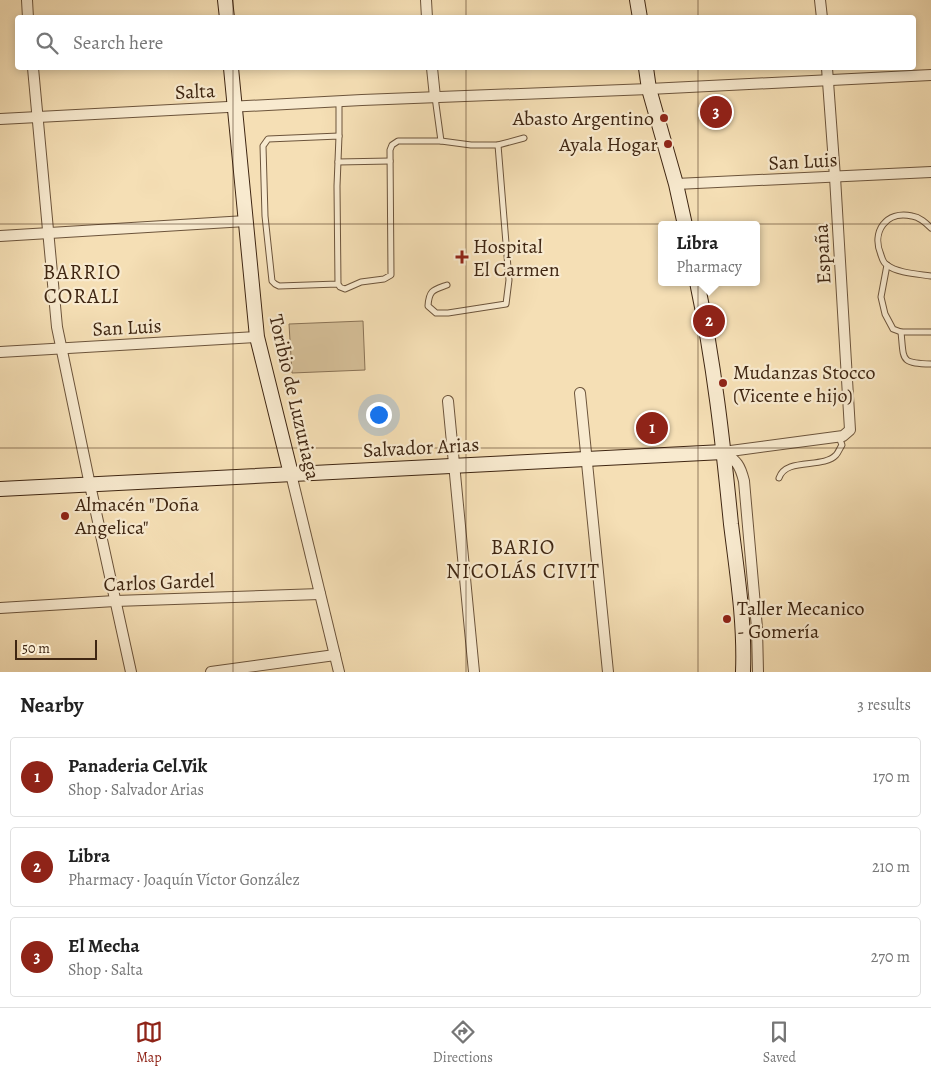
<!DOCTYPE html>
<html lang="en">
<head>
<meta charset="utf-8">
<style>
	:root { --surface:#fff; --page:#f2f2f2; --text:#222; --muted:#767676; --line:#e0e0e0; --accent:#8f2418 }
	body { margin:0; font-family:Alegreya,serif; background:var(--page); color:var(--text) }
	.scale { position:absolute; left:15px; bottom:12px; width:82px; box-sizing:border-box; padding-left:5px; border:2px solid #3f2612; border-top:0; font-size:14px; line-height:18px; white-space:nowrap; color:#3f2612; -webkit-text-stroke:4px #f8eacf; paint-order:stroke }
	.you { position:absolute; left:378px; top:414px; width:18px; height:18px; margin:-12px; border:4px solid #fff; border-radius:50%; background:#1a73e8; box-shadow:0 0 0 8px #1a73e833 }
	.badge { display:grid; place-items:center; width:32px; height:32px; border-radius:50%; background:var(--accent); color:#fff; font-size:16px; font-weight:700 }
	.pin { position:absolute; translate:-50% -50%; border:2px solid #fff; box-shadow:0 1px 5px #0006 }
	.popup { position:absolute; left:658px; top:221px; width:102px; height:65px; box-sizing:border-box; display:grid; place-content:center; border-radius:5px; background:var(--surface); filter:drop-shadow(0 1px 4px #0005); font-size:16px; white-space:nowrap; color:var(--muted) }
	.popup b { font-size:19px; color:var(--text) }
	.popup::after { content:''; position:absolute; left:50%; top:100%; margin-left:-10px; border:10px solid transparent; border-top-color:var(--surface) }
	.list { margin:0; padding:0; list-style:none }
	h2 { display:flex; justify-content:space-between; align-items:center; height:65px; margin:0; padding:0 20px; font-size:21px }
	h2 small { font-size:16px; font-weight:400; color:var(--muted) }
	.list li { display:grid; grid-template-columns:32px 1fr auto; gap:15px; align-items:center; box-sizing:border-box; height:80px; margin:0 10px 10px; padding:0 10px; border:1px solid var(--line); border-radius:5px }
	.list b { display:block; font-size:19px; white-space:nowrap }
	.list p { margin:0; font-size:16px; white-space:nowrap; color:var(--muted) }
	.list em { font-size:16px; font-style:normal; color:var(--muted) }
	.icon { flex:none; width:28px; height:28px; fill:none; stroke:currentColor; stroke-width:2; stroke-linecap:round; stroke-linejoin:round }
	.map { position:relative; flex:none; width:931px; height:672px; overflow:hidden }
	.search { position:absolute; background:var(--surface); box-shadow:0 2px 8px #0003; left:15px; right:15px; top:15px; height:55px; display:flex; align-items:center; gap:12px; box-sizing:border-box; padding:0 18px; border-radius:5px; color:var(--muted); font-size:19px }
	.sheet { height:335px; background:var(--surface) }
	nav { display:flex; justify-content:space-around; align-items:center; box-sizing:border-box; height:70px; border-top:1px solid var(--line); background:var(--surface); font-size:14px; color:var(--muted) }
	nav a { display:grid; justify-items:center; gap:2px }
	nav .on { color:var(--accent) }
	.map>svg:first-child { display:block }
	.green { fill:#d6c099; stroke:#8a7356 }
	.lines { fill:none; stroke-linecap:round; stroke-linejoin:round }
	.lane-casing { stroke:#6c543b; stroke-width:7 }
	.street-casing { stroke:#6c543b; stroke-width:12 }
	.secondary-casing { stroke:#3f2612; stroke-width:16 }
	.lane { stroke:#f8eacf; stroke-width:5 }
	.street { stroke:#f8eacf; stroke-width:10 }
	.secondary { stroke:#f8eacf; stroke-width:14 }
	.grid { fill:none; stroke:#3f2612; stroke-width:1; stroke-opacity:0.55 }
	.poi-dot { fill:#8f2418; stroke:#f8eacf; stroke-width:2 }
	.labels { text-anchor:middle; stroke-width:4.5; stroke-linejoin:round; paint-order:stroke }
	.street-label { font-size:20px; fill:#3f2612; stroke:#f8eacf }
	.poi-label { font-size:20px; fill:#3f2612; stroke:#f8eacf; text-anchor:start }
	.neighbourhood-label { font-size:21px; letter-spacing:1px; fill:#3f2612; stroke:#f8eacf }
</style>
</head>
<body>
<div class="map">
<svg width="931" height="672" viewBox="0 0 931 672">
	<rect width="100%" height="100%" fill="#f5dfb5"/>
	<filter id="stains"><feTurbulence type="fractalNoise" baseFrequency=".004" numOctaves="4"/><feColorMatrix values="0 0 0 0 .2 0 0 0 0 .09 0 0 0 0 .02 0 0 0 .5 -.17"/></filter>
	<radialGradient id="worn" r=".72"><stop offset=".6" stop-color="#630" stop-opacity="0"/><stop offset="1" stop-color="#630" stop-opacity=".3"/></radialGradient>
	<polygon class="green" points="363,321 365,370 292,373 289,324"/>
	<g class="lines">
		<g class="lane-casing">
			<g id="lane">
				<polyline points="339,136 339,101"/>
				<polyline points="441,141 471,145 498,145 524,138"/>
				<polyline points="338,162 390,161"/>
				<path d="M931 228C926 223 920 217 912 216 886 210 871 232 881 255 882 258 883 263 887 265 897 273 918 274 931 276"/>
				<polyline points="887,265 881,297 885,314 893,329 901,332 931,332"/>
				<polyline points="338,284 279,286 275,284 272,281 265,216 263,146 268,139 339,136 337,186 338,284 340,287 345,289 361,282 384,279 391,275 390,150 392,145 398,141 441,141 435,97"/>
				<path d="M447 285C433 290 429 290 428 306L436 313H448L506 304 509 280 498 145"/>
				<path d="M901 332C904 361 900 363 931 364"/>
				<path d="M779 478C786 457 823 469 836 455 838 453 840 448 842 445L839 437"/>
			</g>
		</g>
		<g class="street-casing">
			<g id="street">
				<polyline points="27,0 28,18"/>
				<polyline points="426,0 427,18"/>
				<polyline points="820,0 822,18"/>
				<polyline points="33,68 57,327 90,485 131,672"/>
				<polyline points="432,68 435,97"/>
				<polyline points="0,119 362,100 649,89 931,75"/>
				<polyline points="676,184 931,172"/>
				<polyline points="0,236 246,221"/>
				<polyline points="0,352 257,337"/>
				<polyline points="580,393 608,672"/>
				<polyline points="448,401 474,672"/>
				<polyline points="723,452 843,436 850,430 835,177 827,68"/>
				<path d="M723 452C737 461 740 465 744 481L757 628 758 672"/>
				<polyline points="291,474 339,672"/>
				<polyline points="0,608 115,601 320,594"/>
				<polyline points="211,672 335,655"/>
			</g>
		</g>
		<g class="secondary-casing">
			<g id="secondary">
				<polyline points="225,0 227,18"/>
				<polyline points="637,0 640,18"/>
				<polyline points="231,68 257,337 291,474"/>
				<polyline points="646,68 649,89 676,184 685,225"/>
				<path d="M697 282C714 362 723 443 731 524 737 573 745 622 743 672"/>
				<polyline points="0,489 723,452"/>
			</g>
		</g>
		<use href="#lane" class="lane"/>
		<use href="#street" class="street"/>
		<use href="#secondary" class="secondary"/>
	</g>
	<path class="grid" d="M233 0V18M466 0V18M698 0V18M233 68V672M466 68V672M698 68V672M0 224H931M0 448H931"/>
	<g class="poi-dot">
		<circle cx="664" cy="118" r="5"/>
		<circle cx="668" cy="144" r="5"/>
		<path d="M459.5 249.5h5v5h5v5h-5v5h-5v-5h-5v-5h5z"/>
		<circle cx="723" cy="383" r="5"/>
		<circle cx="65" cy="516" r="5"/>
		<circle cx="727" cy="619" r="5"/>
	</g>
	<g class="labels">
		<g class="street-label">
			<text transform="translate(195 91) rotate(-3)" y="7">Salta</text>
			<text transform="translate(803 161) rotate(-3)" y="7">San Luis</text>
			<text transform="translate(822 254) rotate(-93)" y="7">España</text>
			<text transform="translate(127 327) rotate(-3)" y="7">San Luis</text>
			<text transform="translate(295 397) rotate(77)" y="7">Toribio de Luzuriaga</text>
			<text transform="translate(421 447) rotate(-3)" y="7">Salvador Arias</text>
			<text transform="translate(159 582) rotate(-2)" y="7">Carlos Gardel</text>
		</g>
		<g class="poi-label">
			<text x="654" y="125" text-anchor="end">Abasto Argentino</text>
			<text x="658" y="151" text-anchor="end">Ayala Hogar</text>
			<text x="473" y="253">Hospital<tspan x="473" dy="23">El Carmen</tspan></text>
			<text x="733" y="379">Mudanzas Stocco<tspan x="733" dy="23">(Vicente e hijo)</tspan></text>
			<text x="75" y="511">Almacén "Doña<tspan x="75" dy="23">Angelica"</tspan></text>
			<text x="737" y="615">Taller Mecanico<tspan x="737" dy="23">- Gomería</tspan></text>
		</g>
		<g class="neighbourhood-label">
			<text x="82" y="279">BARRIO<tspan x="82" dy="24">CORALI</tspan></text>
			<text x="523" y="554">BARIO<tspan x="523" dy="24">NICOLÁS CIVIT</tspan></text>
		</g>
	</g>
	<rect width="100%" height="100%" filter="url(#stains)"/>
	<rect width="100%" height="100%" fill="url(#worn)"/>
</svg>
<div class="scale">50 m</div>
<div class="you"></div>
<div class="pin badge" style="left:652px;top:428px">1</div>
<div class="pin badge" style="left:709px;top:321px">2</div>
<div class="popup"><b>Libra</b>Pharmacy</div>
<div class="pin badge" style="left:716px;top:112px">3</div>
<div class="search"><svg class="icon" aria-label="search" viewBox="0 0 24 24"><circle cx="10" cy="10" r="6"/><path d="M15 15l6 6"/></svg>Search here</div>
</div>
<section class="sheet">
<h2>Nearby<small>3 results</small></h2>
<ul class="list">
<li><span class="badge">1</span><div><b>Panaderia Cel.Vik</b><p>Shop · Salvador Arias</p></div><em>170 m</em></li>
<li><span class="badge">2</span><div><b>Libra</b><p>Pharmacy · Joaquín Víctor González</p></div><em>210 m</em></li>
<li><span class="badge">3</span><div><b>El Mecha</b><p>Shop · Salta</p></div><em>270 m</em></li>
</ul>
</section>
<nav>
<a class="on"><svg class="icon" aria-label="map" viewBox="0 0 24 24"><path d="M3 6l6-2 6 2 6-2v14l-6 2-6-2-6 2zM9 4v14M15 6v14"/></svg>Map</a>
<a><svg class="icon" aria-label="directions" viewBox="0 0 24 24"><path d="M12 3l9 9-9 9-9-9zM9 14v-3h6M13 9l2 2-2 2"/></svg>Directions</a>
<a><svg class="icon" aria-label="saved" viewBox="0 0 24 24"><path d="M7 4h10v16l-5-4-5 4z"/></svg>Saved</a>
</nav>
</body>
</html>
